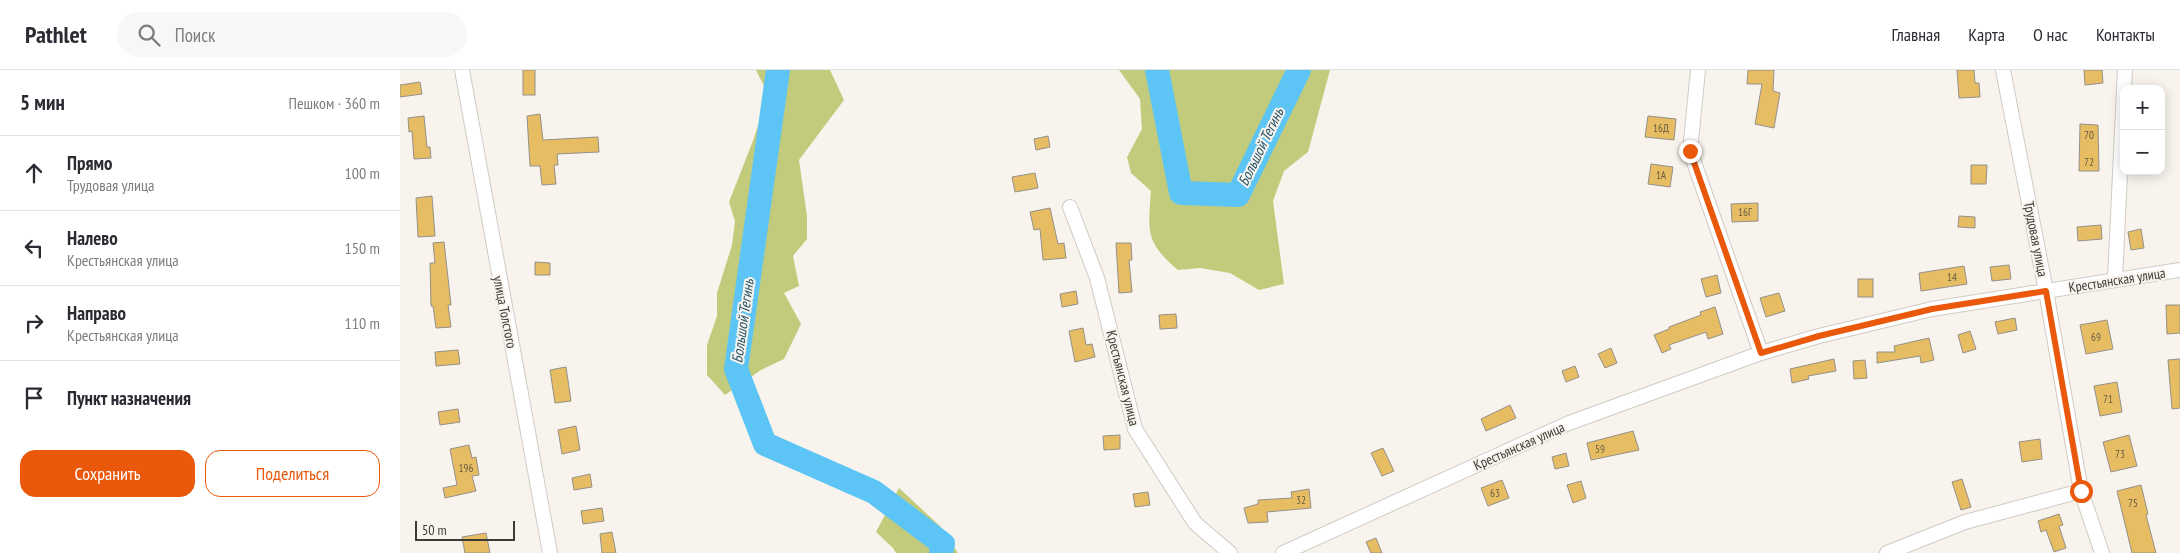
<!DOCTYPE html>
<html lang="ru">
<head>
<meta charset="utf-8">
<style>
	:root { --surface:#fff; --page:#f7f7f7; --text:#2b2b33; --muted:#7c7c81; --line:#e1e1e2; --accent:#ea580c }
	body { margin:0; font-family:"PT Sans Narrow",sans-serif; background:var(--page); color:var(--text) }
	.controls { position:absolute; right:15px; top:15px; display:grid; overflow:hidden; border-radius:10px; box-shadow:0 2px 12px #0003 }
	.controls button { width:45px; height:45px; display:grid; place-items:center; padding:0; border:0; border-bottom:1px solid var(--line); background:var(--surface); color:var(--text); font:25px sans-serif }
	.scale { position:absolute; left:15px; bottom:12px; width:100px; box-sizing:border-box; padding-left:5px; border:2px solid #3d3b38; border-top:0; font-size:14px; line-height:18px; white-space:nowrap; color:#3d3b38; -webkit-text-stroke:4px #f8f4ed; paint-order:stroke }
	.stop { position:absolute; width:15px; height:15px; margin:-11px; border:4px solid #ea580c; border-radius:50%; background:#fff }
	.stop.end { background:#ea580c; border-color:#fff; box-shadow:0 1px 5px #0008 }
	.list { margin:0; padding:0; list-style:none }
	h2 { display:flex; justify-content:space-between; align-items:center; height:65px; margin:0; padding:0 20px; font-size:21px }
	h2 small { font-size:16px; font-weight:400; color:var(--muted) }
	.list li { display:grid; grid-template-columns:32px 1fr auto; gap:15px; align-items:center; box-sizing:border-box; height:75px; padding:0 20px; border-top:1px solid var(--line) }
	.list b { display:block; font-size:19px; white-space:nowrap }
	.list p { margin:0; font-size:16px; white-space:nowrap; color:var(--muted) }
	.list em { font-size:16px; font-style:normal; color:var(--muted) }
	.actions { display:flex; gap:10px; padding:15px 20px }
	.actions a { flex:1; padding:11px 0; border:1px solid var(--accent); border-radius:15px; text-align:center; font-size:18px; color:var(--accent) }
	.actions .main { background:var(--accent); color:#fff }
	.icon { flex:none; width:28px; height:28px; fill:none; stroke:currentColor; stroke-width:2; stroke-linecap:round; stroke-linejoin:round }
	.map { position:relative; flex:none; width:1780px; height:483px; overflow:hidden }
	header { display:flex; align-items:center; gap:30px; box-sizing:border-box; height:70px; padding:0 25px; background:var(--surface); border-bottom:1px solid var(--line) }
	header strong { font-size:24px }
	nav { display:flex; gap:28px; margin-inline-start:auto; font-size:18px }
	.search { width:350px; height:45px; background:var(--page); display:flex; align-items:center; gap:12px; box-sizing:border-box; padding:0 18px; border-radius:28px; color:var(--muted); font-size:19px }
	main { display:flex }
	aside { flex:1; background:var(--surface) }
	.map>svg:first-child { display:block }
	.green { fill:#c2cb7c }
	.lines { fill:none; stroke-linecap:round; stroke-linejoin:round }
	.river { stroke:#5cc5f6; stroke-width:24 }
	.building { fill:#e7bd63; stroke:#94908a }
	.minor-casing { stroke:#cfcbc4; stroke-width:16 }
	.minor { stroke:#fff; stroke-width:14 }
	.route { stroke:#ea580c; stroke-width:6 }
	.labels { text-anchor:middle; stroke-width:4; stroke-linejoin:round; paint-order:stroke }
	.number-label { font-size:11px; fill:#685c43 }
	.street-label { font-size:14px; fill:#3d3b38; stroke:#f8f4ed }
	.water-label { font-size:15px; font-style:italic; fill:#275368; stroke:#f8f4ed }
</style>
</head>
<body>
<header>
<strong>Pathlet</strong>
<div class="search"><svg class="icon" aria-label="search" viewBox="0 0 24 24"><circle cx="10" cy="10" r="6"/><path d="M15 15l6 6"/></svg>Поиск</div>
<nav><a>Главная</a><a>Карта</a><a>О нас</a><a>Контакты</a></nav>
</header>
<main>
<aside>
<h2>5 мин<small>Пешком · 360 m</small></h2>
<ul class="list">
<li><svg class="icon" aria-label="ahead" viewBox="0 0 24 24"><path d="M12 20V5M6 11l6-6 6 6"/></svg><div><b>Прямо</b><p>Трудовая улица</p></div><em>100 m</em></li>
<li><svg class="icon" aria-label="left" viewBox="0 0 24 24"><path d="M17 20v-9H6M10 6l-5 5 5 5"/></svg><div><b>Налево</b><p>Крестьянская улица</p></div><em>150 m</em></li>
<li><svg class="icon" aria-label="right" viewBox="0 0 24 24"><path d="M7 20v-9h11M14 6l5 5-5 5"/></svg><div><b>Направо</b><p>Крестьянская улица</p></div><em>110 m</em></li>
<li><svg class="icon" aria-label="arrive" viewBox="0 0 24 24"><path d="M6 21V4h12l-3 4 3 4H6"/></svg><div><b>Пункт назначения</b></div></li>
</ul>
<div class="actions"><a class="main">Сохранить</a><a>Поделиться</a></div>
</aside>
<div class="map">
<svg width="1780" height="483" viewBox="0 0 1780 483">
	<rect width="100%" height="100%" fill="#f8f4ed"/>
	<g class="green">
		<polygon points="356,0 430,0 444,30 399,90 407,146 407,169 393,186 399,216 384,223 401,254 384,289 361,300 325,325 307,305 307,275 317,246 317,223 332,175 335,151 329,132 354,68 368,24"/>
		<path d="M719 0H930L908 82 884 101 873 131 884 214 859 220 830 203 800 198 778 200C745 172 748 162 751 121L731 103 727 87 742 59 740 29Z"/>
		<polygon points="499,418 541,457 558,483 496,483 493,478 476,462"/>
	</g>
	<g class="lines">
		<g class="river">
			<polyline points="378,0 336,299 365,374 474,422 543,474 541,483"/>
			<polyline points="757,0 781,123 838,125 899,0"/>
		</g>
	</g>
	<g class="building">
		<rect x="123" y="0" width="12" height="25"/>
		<polygon points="1348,0 1374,0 1373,21 1380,23 1374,58 1355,54 1362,14 1347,14"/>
		<polygon points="1557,0 1574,0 1575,13 1579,13 1580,27 1559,28"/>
		<polygon points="1684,0 1702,0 1703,13 1685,15"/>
		<polygon points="20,12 22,24 0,27 0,15"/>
		<polygon points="140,44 143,70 198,67 199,82 157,84 158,95 154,95 156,114 142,115 140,96 130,96 127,46"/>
		<polygon points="24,46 27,77 30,77 31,88 14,89 12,61 9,62 8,48"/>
		<polygon points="1248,46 1276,49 1274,70 1245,67"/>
		<polygon points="1680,54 1698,55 1699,101 1679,101"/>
		<polygon points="648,66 650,77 636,80 634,69"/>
		<polygon points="1251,94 1273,97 1270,117 1248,114"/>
		<polygon points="1571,95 1587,95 1586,114 1571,114"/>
		<polygon points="635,103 638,118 615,122 612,107"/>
		<polygon points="32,126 35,166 18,167 16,128"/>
		<polygon points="1358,133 1358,151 1332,152 1331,134"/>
		<polygon points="650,138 658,174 664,173 666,188 643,190 640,159 634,160 630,142"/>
		<polygon points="1559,146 1575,147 1575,158 1558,157"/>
		<polygon points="1701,155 1702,169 1678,171 1677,157"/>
		<polygon points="1741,159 1744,178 1731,180 1728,162"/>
		<polygon points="44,172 51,235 48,235 51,257 36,258 33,236 31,236 30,193 35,193 33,173"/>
		<polygon points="716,173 731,173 732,190 729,190 732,222 719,223"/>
		<polygon points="135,192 150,193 150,205 135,205"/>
		<polygon points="1609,195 1611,209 1592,211 1590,197"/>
		<polygon points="1564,196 1567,214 1521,221 1519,203"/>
		<polygon points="1317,205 1321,223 1306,227 1301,209"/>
		<rect x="1458" y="209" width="15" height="18"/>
		<polygon points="676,221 678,234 662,237 660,224"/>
		<polygon points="1379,223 1385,241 1366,247 1360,228"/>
		<polygon points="1766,235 1780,235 1780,263 1767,264"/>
		<polygon points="1315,237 1323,264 1308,269 1306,262 1269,275 1271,279 1262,283 1254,265 1269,259 1269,257 1301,245 1300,242"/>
		<polygon points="776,244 777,258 760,259 759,245"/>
		<polygon points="1615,248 1617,260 1598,264 1595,252"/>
		<polygon points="1707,250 1713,279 1686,284 1680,255"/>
		<polygon points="683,258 686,275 692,274 695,287 675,292 669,261"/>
		<polygon points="1570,261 1576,279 1563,283 1558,265"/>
		<polygon points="1529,268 1534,290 1521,293 1520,286 1477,293 1477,282 1495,282 1494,276"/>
		<polygon points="1211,278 1217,293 1205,298 1198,284"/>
		<polygon points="58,280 60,294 36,296 35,282"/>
		<polygon points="1434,289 1436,301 1408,306 1409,309 1392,313 1390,299"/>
		<polygon points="1780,289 1780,338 1772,339 1768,290"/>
		<polygon points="1465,290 1467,308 1454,309 1453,291"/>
		<polygon points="1175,296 1179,307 1166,312 1162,301"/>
		<polygon points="166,297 171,331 155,333 150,300"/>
		<polygon points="1717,312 1722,342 1700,346 1694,316"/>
		<polygon points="1110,335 1116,348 1086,361 1081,349"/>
		<polygon points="58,339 60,352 40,355 38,342"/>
		<polygon points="176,356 180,380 162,384 158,360"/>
		<polygon points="1233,361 1239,380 1191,390 1187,373"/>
		<polygon points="720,365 720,379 704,380 703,366"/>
		<polygon points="1729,365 1737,396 1711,402 1703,372"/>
		<polygon points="1640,369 1642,389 1622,392 1619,372"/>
		<polygon points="69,375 72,388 76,387 79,405 72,406 76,421 45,428 43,418 57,415 50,379"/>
		<polygon points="983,378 994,401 982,406 971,383"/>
		<polygon points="1166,383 1169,396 1155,399 1152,387"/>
		<polygon points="190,404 192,417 174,420 172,408"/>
		<polygon points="1562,409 1571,437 1561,440 1552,412"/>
		<polygon points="1102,410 1109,428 1088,436 1081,418"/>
		<polygon points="1181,411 1186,428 1173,433 1167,415"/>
		<polygon points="1741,415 1748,444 1746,445 1756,483 1732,483 1717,421"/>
		<polygon points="909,419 911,438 867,442 868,452 848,453 844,438 858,434 858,430 892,428 891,422"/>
		<polygon points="748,422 750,435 735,437 733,424"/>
		<polygon points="202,438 204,451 183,454 181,441"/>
		<polygon points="1659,444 1663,455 1659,456 1666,478 1654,482 1646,460 1641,462 1638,451"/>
		<polygon points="212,462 216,483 202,483 200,464"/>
		<polygon points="86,463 90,483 65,483 62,467"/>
		<polygon points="976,468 982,483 971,483 966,472"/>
	</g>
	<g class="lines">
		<g class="minor-casing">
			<g id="minor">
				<polyline points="62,0 150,483"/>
				<polyline points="1298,0 1290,81 1361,283"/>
				<polyline points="1603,0 1646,221 1681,421 1702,483"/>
				<polyline points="1724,19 1725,0"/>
				<polyline points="670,137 697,208 735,359 795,453 830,483"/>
				<polyline points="1715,209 1724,20"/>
				<polyline points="883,483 1169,353 1361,283 1419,266 1532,239 1780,200"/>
				<polyline points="1487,483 1565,452 1681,421"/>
			</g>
		</g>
		<use href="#minor" class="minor"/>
	</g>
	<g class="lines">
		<polyline class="route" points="1290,81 1361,283 1419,266 1532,239 1646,221 1681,421"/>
	</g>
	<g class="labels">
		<g class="number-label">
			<text x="1261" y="62">16Д</text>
			<text x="1689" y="69">70</text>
			<text x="1689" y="96">72</text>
			<text x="1261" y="109">1А</text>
			<text x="1345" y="146">16Г</text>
			<text x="1552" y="211">14</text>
			<text x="1696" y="271">69</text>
			<text x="1708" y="333">71</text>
			<text x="1200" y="383">59</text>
			<text x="1720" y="388">73</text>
			<text x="66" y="402">196</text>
			<text x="1095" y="427">63</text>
			<text x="901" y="434">32</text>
			<text x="1733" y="437">75</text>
		</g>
		<g class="street-label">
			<text transform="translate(1636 169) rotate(79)" y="5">Трудовая улица</text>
			<text transform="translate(1717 210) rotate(-9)" y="5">Крестьянская улица</text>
			<text transform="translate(105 242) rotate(79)" y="5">улица Толстого</text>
			<text transform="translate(723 308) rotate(76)" y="5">Крестьянская улица</text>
			<text transform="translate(1119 376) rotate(-24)" y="5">Крестьянская улица</text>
		</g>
		<g class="water-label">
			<text transform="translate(861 77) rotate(-64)" y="5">Большой Тегинь</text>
			<text transform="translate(343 251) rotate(-82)" y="5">Большой Тегинь</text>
		</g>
	</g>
</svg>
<div class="controls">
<button>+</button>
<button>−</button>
</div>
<div class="scale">50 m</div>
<div class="stop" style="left:1681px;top:421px"></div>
<div class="stop end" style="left:1290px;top:81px"></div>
</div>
</main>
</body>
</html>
